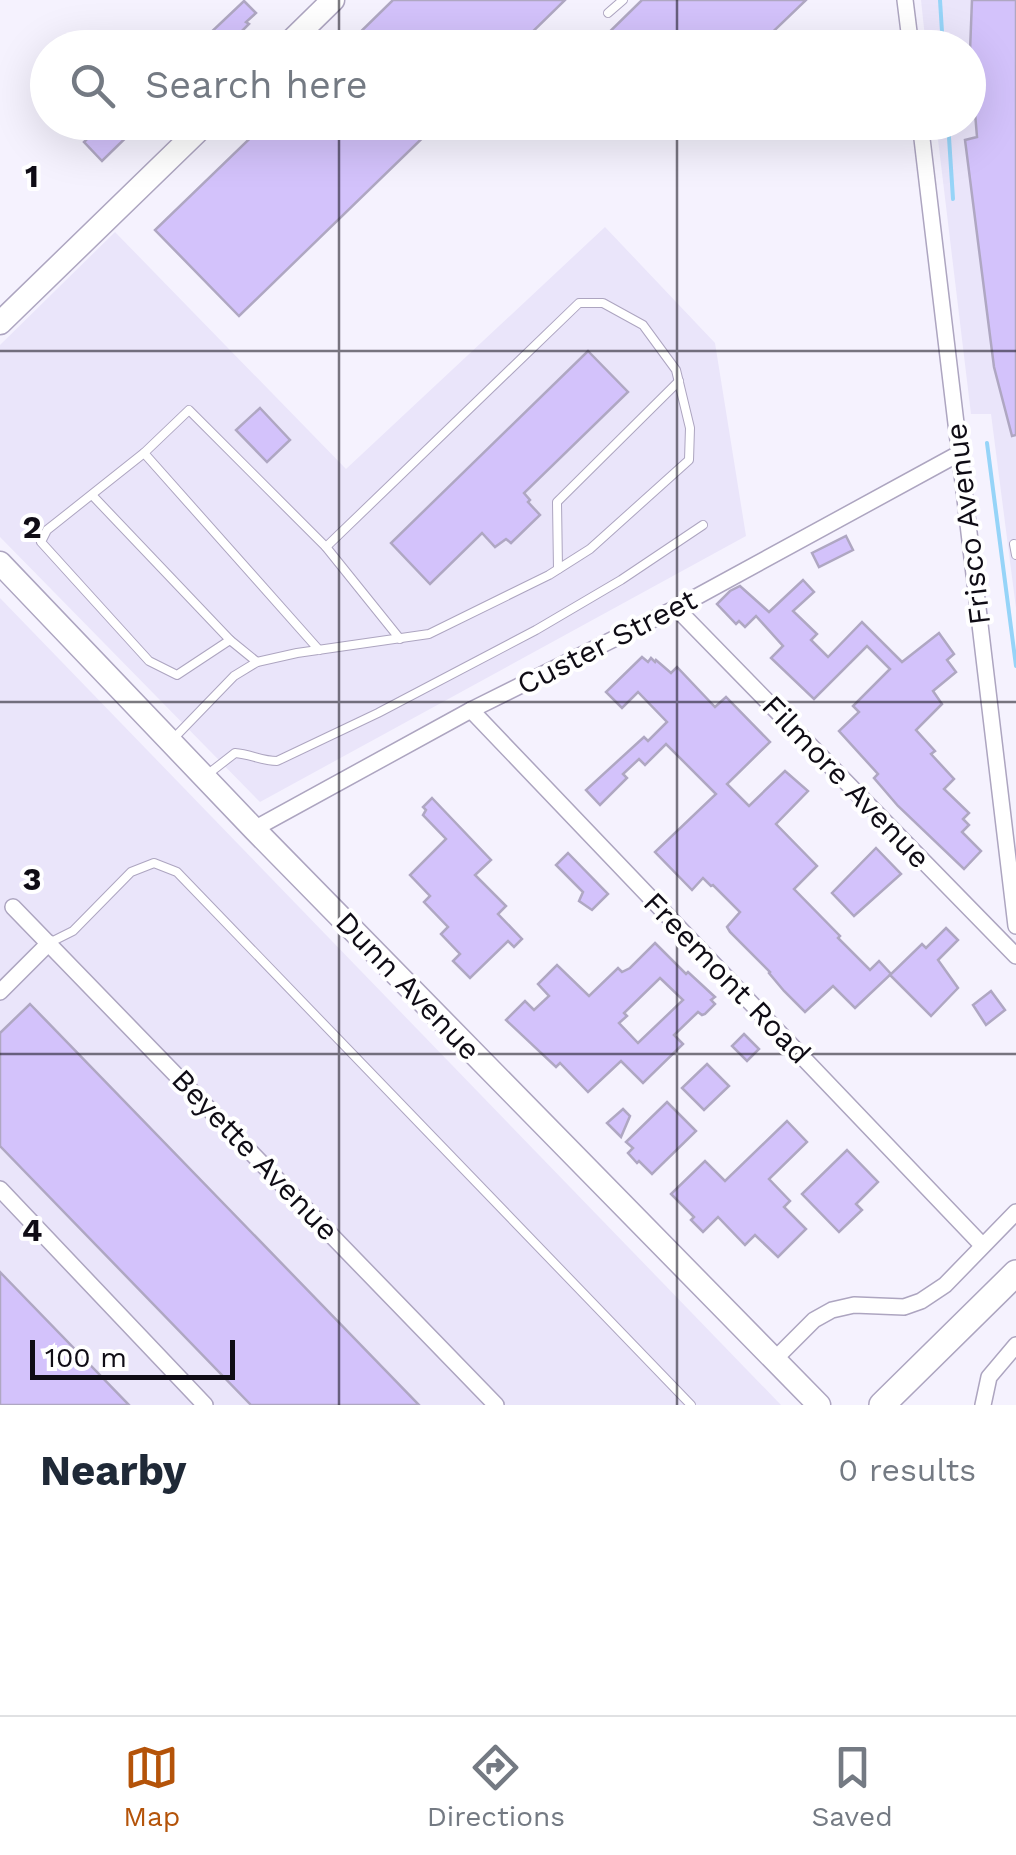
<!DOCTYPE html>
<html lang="en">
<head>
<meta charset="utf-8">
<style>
	:root { --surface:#fff; --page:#f6f6f7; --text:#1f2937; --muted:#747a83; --line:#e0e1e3; --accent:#b45309 }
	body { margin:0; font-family:"Work Sans",sans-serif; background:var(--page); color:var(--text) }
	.scale { position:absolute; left:30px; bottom:25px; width:205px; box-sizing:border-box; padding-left:10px; border:5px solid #0f0c15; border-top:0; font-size:28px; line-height:35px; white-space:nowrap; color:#0f0c15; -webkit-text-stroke:8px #fff; paint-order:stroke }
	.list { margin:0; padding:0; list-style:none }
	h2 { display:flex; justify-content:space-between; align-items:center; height:130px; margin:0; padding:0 40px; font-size:42px }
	h2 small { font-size:32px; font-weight:400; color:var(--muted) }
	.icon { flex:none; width:55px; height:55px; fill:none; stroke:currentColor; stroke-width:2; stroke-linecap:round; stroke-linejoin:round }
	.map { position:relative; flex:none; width:1016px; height:1405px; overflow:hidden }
	.search { position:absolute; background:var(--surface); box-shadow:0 10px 40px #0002; left:30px; right:30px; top:30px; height:110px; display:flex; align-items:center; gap:25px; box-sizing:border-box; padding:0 35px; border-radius:55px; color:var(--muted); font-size:38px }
	.sheet { height:310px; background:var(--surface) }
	nav { display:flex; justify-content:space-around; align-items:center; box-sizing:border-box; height:140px; border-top:2px solid var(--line); background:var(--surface); font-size:28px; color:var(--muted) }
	nav a { display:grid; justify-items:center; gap:5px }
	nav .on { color:var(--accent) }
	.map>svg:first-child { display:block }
	.built { fill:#eae5fa }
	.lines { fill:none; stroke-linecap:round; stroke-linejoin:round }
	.stream { stroke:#96d4f8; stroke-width:4 }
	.building { fill:#d3c2fb; stroke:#afa7c2; stroke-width:2.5; fill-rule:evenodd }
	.lane-casing { stroke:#ada5c0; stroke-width:10 }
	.street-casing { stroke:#ada5c0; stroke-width:18 }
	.secondary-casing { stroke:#ada5c0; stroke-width:25 }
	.primary-casing { stroke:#ada5c0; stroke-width:28 }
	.lane { stroke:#fff; stroke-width:8 }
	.street { stroke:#fff; stroke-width:15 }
	.secondary { stroke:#fff; stroke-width:22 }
	.primary { stroke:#fff; stroke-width:25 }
	.grid { fill:none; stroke:#0f0c15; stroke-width:2.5; stroke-opacity:0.55 }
	.labels { text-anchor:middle; stroke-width:8; stroke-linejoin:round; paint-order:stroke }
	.street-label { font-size:30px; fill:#0f0c15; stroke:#fff }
	.grid-label { font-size:32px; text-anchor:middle; font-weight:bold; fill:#0f0c15; stroke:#fff; stroke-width:8; stroke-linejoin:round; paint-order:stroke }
</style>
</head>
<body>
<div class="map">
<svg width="1016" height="1405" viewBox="0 0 1016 1405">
	<rect width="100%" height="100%" fill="#f5f2fe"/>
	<g class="built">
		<polygon points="921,0 1016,0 1016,608 991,414 971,414 936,123 968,122 968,48 926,47"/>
		<polygon points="605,227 715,343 746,536 260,802 0,537 0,345 115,232 346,469"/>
		<polygon points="0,598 781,1405 0,1405"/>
	</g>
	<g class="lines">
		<g class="stream">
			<polyline points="940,0 943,48"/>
			<polyline points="948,122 953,199"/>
			<polyline points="987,443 1016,666"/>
		</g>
	</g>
	<g class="building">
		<polygon points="393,0 565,0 516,48 344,48"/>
		<polygon points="642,0 806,0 756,48 593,48"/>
		<polygon points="972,0 1016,0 1016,435 1012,436 994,367 965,140 977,137 970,51"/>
		<polygon points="244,1 256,13 246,22 249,24 225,48 217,48 206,37"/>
		<polygon points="104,122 142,122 102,161 84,142"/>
		<polygon points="267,122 439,122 239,316 155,230"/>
		<polygon points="588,351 628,392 524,493 530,500 528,502 540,515 511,543 506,539 495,547 482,533 430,584 391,543"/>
		<polygon points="260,408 290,440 267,462 236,430"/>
		<polygon points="846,536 853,550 819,567 812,553"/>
		<polygon points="803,580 814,592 793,611 817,634 811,640 828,657 862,622 902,662 939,633 954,654 947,660 956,672 933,691 942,704 916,730 935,751 931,754 954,779 944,789 969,813 963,819 969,825 962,832 981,851 964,869 898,806 874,778 878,774 839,731 859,712 853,706 890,669 867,646 814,699 771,658 783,646 756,616 745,627 739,621 736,624 717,604 730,591 740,586 769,612"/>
		<polygon points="642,657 648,662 651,658 655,662 656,660 671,673 677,667 715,707 726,697 770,742 727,784 749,806 785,771 808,791 776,824 817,866 794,889 840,936 838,938 870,970 879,961 891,974 855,1008 833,986 805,1012 784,991 769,973 770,972 730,932 727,927 740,912 713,885 711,886 703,878 692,890 655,852 716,794 666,744 645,765 639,759 623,774 627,778 600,805 586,790 644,737 648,741 667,722 638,692 622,708 606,692"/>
		<polygon points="432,798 491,860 475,875 506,906 498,914 522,939 514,947 508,941 470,978 453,961 460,954 441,934 448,927 424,902 430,896 410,875 446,839 423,815 426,810 423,807"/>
		<polygon points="876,848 901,874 854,916 832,893"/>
		<polygon points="568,853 608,894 592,910 579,901 583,892 556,865"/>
		<polygon points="946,928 958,940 938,960 958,988 931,1016 890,975 922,944 926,948"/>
		<path d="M655 943 686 974 688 972 715 997 711 1000 715 1004 705 1014 702 1015 698 1012 674 1035 683 1044 643 1083 621 1061 588 1092 560 1063 556 1067 506 1020 525 1001 534 1010 549 996 538 984 557 965 589 996 618 968 622 972 630 968ZM660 978 683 1000 638 1043 619 1023 627 1016 624 1013Z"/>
		<polygon points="991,991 1005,1010 986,1025 973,1005"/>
		<polygon points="30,1004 419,1405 251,1405 0,1146 0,1033"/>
		<polygon points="744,1034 759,1049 747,1061 732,1046"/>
		<polygon points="707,1064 729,1086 704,1110 682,1088"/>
		<polygon points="667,1102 696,1131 652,1174 639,1161 637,1163 628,1153 633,1148 626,1142"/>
		<polygon points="623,1109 630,1116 621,1137 607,1123"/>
		<polygon points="787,1121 807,1142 769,1179 790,1201 784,1207 806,1229 778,1257 755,1235 745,1245 718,1217 703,1232 691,1220 694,1217 671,1194 705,1161 725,1181"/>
		<polygon points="847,1150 878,1182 856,1204 862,1210 839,1232 802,1194"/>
		<polygon points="0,1272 129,1405 0,1405"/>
	</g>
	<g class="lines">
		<g class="lane-casing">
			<g id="lane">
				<polyline points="608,13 623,0"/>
				<polyline points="144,453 47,530 41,542 149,661 177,675 230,640 257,662"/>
				<polyline points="92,495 230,640"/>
				<polyline points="1014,544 1016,555"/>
				<polyline points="558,569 557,502 679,381"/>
				<polyline points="319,650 144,453 189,410 326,547 400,639"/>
				<polyline points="174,738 234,676 257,662 297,653 429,634 549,575 590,549 689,460 690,428 676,370 643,325 603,303 579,303 326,547"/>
				<path d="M208 774 235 753C250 754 262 761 277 761L378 713 536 630 621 580 703 525"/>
				<polyline points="49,943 73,931 131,872 154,863 177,872 691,1405"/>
			</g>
		</g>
		<g class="street-casing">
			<g id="street">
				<polyline points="905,0 911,48"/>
				<polyline points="920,122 1016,926"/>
				<polyline points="676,608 1016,956"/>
				<polyline points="471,710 982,1245"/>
				<polyline points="254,829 471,710 676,608 960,453"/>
				<polyline points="13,907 496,1405"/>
				<polyline points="0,992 49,943"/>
				<polyline points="0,1189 205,1405"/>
				<polyline points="774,1360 814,1320 832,1310 854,1305 904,1307 921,1301 945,1285 1016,1212"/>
				<polyline points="983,1405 989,1377 1016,1345"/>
			</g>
		</g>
		<g class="secondary-casing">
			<g id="secondary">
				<polyline points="284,48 333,0"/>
				<polyline points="0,323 207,122"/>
				<polyline points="0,563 254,829 819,1405"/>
			</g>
		</g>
		<g class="primary-casing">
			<polyline id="primary" points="882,1405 1016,1273"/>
		</g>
		<use href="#lane" class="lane"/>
		<use href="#street" class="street"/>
		<use href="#secondary" class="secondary"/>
		<use href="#primary" class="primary"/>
	</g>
	<path class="grid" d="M339 0V48M677 0V48M339 122V1405M677 122V1405M0 351H1016M0 702H1016M0 1054H1016"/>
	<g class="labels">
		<g class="street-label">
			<text transform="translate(968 524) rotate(-97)" y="10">Frisco Avenue</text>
			<text transform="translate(607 642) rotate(-27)" y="10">Custer Street</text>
			<text transform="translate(846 782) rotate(46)" y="10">Filmore Avenue</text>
			<text transform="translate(727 978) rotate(46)" y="10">Freemont Road</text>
			<text transform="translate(408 986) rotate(46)" y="10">Dunn Avenue</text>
			<text transform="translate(255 1155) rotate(46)" y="10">Beyette Avenue</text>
		</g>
	</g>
	<g class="grid-label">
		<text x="32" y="187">1</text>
		<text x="32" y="538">2</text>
		<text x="32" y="890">3</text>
		<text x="32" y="1241">4</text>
	</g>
</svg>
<div class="scale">100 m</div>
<div class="search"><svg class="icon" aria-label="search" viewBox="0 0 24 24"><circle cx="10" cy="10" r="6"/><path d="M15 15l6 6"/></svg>Search here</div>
</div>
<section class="sheet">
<h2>Nearby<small>0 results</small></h2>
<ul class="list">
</ul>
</section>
<nav>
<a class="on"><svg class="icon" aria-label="map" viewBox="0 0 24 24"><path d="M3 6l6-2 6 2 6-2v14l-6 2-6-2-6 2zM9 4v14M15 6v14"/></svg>Map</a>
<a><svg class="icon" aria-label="directions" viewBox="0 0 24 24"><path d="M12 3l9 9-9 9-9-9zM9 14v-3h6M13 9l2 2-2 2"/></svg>Directions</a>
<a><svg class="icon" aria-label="saved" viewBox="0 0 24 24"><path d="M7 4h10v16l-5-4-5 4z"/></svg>Saved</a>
</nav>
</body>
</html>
